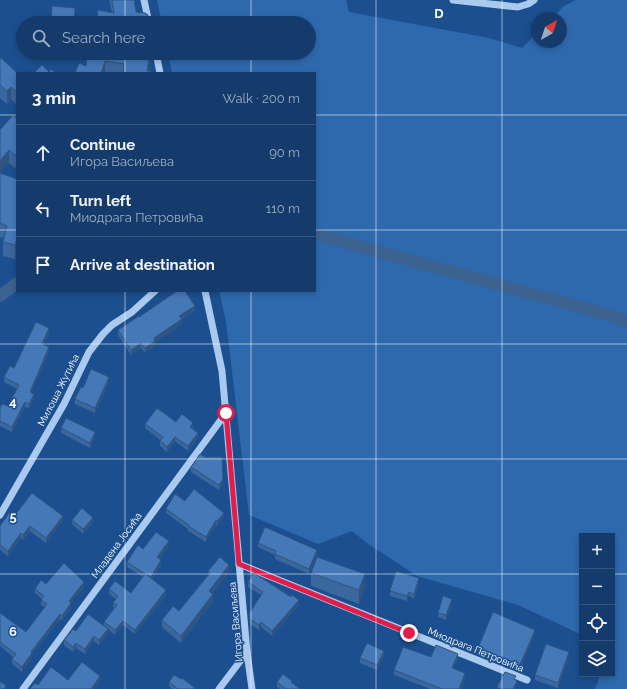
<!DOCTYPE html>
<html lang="en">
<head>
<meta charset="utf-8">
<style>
	:root { --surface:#143b6b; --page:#1d4271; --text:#f1f3f6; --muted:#9dadc1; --line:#33557e }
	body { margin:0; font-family:Raleway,sans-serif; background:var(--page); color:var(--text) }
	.controls { position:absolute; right:12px; bottom:12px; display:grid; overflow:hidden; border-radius:0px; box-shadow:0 2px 6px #0003 }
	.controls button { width:36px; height:36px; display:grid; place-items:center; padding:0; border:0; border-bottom:1px solid var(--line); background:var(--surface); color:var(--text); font:20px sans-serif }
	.compass { position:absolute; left:531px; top:12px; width:36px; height:36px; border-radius:50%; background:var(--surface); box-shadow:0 2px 6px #0003; rotate:39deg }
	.stop { position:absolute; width:12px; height:12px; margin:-9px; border:3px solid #e11d48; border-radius:50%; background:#fff }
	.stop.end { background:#e11d48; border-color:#fff; box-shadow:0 1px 4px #0008 }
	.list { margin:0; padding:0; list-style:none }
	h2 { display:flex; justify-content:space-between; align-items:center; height:52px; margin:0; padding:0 16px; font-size:17px }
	h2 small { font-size:13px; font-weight:400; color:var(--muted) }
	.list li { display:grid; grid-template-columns:26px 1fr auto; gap:12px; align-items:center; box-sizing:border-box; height:56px; padding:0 16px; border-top:1px solid var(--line) }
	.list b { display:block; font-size:15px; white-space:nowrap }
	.list p { margin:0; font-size:13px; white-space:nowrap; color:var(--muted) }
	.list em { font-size:13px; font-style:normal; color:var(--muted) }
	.icon { flex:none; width:22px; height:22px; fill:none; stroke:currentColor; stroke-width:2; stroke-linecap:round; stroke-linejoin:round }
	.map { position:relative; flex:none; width:627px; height:689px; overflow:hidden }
	.search { position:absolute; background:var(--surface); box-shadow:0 2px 6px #0003; left:16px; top:16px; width:300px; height:44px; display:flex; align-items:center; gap:10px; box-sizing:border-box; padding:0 14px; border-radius:22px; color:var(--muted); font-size:15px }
	.panel { position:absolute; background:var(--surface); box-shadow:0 2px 6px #0003; left:16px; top:72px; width:300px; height:220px; border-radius:0px }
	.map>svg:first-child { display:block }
	.green { fill:#2e69ad }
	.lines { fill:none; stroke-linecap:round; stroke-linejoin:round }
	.canal { stroke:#3c6290; stroke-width:12 }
	.minor { stroke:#a9c9ee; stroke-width:7 }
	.wall { fill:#3a679d }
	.shaded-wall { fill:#305480 }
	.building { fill:#4478b7; stroke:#305480 }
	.route { stroke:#e11d48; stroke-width:5 }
	.grid { fill:none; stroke:#fff; stroke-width:1; stroke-opacity:0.55 }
	.labels { text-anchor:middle; stroke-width:3; stroke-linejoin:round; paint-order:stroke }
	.street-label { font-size:10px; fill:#fff; stroke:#1b4f8f }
	.grid-label { font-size:13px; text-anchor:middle; font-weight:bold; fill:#fff; stroke:#1b4f8f; stroke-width:3; stroke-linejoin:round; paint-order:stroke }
</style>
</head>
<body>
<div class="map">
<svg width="627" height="689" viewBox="0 0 627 689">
	<rect width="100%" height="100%" fill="#1b4f8f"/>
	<polygon class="green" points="157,0 346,0 349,12 489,38 522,48 537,33 537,42 561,42 561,18 552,18 564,6 576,0 627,0 627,689 595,689 601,674 612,674 612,536 582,536 582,635 518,605 417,576 367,543 352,531 318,544 249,515 226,321 219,291 315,291 315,73 172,73 168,53 309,53 309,23 162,23"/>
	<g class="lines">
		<g class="canal">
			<polyline points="315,234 613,316 627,321"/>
			<polyline points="0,296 17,283"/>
		</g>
		<g class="minor">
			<polyline points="144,0 149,23"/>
			<polyline points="453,0 518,7 528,4 534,0"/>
			<polyline points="156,53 160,73"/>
			<polyline points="205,291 222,371 247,652 252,689"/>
			<polyline points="0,515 64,404 89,352 103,334 112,325 132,312 155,291"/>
			<polyline points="239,564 527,680"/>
			<polyline points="23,689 226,413"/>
			<polyline points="219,689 247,652"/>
		</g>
	</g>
	<g class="wall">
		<polygon points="109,0 134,0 136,12 148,23 97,20 112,12"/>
		<polygon points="87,53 151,53 151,59 149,71 151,73 75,73 86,66"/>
		<polygon points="0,57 17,73 17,105 11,99 7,104 0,98"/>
		<polygon points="17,118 17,170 9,163 0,173"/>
		<polygon points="0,173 17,179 15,259 3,256 3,242 4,238 0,237"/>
		<polygon points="195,310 182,319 182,324 155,342 155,346 145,353 141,348 131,355 118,335 118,330 139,317"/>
		<polygon points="49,333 44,344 49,352 31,393 34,399 29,408 25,407 12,432 0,426 0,408 8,406 17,389 4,382 4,377 14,368"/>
		<polygon points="109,382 95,413 75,404 75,399 83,388"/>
		<polygon points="176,422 193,428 192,429 198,438 188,451 175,441 167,452 160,446 160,440 145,428 145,424"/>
		<polygon points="61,428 95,437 90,448 61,433"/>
		<polygon points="191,467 223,484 219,490 191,472"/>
		<polygon points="185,501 224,517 217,526 216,525 206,542 188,531 188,529 166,513 166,509"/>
		<polygon points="15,515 63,520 46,543 30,531 23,540 21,538 8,556 0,550 0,526"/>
		<polygon points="72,520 93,523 83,534 72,524"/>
		<polygon points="258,543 317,555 309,574 275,559 275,555 258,547"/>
		<polygon points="169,546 159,559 161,565 152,579 166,595 135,634 123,625 115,635 108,629 108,633 99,645 94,641 85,654 76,648 73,652 64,645 64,640 76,631 104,626 104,622 114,608 113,607 113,603 116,599 109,594 109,589 131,593 143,577 127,567 127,562 143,549"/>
		<polygon points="208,571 229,572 212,593 213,601 181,643 162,627 162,620 179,611 208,575"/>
		<polygon points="311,573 365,587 359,604 311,586"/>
		<polygon points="248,582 299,605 272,636 261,627 259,630 250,624 249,614 261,595 248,587"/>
		<polygon points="419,583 414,599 409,596 407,601 390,596 390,591"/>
		<polygon points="46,584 84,587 71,603 71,608 62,620 60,619 32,654 32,658 22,672 12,664 12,659 13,657 0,646 0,613 26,632 45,607 41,605 41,600 42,599 35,593 35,589"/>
		<polygon points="452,603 446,620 438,617 438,613"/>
		<polygon points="535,634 519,672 478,652 478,648"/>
		<polygon points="384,655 377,670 360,663 360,658"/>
		<polygon points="569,657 558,688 535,680 535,675"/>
		<polygon points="458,658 453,669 465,678 461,689 430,689 394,675 394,670"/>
		<polygon points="169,682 195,689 172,689 169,686"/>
		<polygon points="277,682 292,683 300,689 280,689 277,687"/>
	</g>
	<g class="shaded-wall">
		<polygon points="150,53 151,53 151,59 149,73 147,71"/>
		<polygon points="105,61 105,73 101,73"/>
		<polygon points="11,87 11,99 7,104 7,91"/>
		<polygon points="9,150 9,163 0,173 0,161"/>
		<polygon points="17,239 17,252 15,259 15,245"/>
		<polygon points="195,306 195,310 179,320 179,316"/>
		<polygon points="182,319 182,324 155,342 155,346 145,353 145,348 154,338"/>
		<polygon points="49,328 49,333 42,348 42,344"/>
		<polygon points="141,343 141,348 131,355 131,350"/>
		<polygon points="49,347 49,352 30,397 30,392"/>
		<polygon points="109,377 109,382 95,413 95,408"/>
		<polygon points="34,394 34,399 29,408 29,404"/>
		<polygon points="25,402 25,407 12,432 12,427"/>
		<polygon points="193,423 193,428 190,431 190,427"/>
		<polygon points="95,432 95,437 90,448 90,443"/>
		<polygon points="198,433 198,438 188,451 188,446"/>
		<polygon points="175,437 175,441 167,452 167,447"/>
		<polygon points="223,479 223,484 219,490 219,485"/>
		<polygon points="224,513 224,517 217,526 217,521"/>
		<polygon points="63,516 63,520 46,543 46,538"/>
		<polygon points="93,518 93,523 83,534 83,529"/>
		<polygon points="216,520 216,525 206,542 206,537"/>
		<polygon points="30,526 30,531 23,540 23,535"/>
		<polygon points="21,533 21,538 8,556 8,551"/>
		<polygon points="169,541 169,546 157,562 157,557"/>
		<polygon points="317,550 317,555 309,574 309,569"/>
		<polygon points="161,560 161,565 151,582 151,577"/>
		<polygon points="229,565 229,572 209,598 209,591"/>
		<polygon points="365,574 365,587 359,604 359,590"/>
		<polygon points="419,578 419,583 414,599 414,594"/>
		<polygon points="84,582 84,587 69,606 69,601"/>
		<polygon points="166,590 166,595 135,634 135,630"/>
		<polygon points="409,592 409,596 407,601 407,596"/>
		<polygon points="213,594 213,601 181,643 181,636"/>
		<polygon points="452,599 452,603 446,620 446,615"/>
		<polygon points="299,600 299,605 272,636 272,631"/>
		<polygon points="71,603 71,608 62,620 62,616"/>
		<polygon points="60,614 60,619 32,654 32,658 22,672 22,667 31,652"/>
		<polygon points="123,621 123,625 115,635 115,630"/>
		<polygon points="261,622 261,627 259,630 259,625"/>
		<polygon points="108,629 108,633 99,645 99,640"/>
		<polygon points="535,630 535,634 519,672 519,667"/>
		<polygon points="94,636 94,641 85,654 85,649"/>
		<polygon points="76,643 76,648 73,652 73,647"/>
		<polygon points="384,651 384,655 377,670 377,665"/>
		<polygon points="569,652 569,657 558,688 558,683"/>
		<polygon points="458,654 458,658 452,673 452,668"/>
		<polygon points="465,673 465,678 461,689 459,689"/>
		<polygon points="100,676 100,681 94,689 91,689"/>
		<polygon points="517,681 517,686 515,689 513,689"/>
	</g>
	<g class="building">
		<polygon points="112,0 134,0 136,12 145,13 148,15 147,23 94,23 94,19 97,20 98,10 114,13"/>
		<polygon points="52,6 75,8 74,23 51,23"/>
		<polygon points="87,53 150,53 147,71 151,71 151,73 123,73 124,64 105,61 101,73 75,73 79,63 86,66"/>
		<polygon points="0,57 17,73 17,92 11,87 7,91 0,85"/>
		<polygon points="42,65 49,72 51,69 56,73 34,73"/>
		<polygon points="13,115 17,118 17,157 9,150 0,161 0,130"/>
		<polygon points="0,173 17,179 17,239 15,245 3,242 7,226 0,223"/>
		<polygon points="177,291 185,291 195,306 179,316 182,319 154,338 155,341 145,348 141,343 131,350 118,330 139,316 139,317"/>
		<polygon points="36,322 49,328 42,344 49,347 30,392 34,394 29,404 25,402 12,427 0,421 0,408 2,404 8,406 19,385 4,377 10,366 14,368"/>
		<polygon points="91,369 109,377 95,408 75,399 81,387 83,388"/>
		<polygon points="157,408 176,422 182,414 193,423 190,427 198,433 188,446 175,437 167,447 160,441 163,437 145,424"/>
		<polygon points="66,418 95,432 90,443 61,428"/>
		<polygon points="200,454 205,457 222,457 223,479 219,485 191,467"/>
		<polygon points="194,489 224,513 217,521 216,520 206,537 188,526 189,525 166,509 175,494 185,501"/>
		<polygon points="32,493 63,516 46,538 30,526 23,535 21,533 8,551 0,545 0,526 10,512 15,515"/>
		<polygon points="82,508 93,518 83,529 72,520"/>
		<polygon points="265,527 317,550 309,569 275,554 276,551 258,543"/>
		<polygon points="156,532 169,541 157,557 161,560 151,577 147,575 166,590 135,630 123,621 115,630 104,622 117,605 113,603 118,596 109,589 115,581 131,593 145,574 127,562 138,545 143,549"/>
		<polygon points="220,557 229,565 209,591 213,594 181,636 162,620 173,606 179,611 210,573 208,571"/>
		<polygon points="317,557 365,574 359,590 311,573"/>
		<polygon points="64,563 84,582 69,601 71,603 62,616 60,614 31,652 32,653 22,667 12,659 16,654 0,642 0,613 26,632 47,604 41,600 44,596 35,589 41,580 46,584"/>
		<polygon points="396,571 419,578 414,594 409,592 407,596 390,591"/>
		<polygon points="254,573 291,597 292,595 299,600 272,631 261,622 259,625 250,619 249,614 263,592 248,582"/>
		<polygon points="443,596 452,599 446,615 438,613"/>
		<polygon points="493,612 535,630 519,667 478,648"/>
		<polygon points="88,614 108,629 99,640 94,636 85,649 76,643 73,647 64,640 73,629 76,631"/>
		<polygon points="367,643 384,651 377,665 360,658"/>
		<polygon points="546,644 569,652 558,683 535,675"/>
		<polygon points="436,645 458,654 452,668 465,673 459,689 442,689 394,670 403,647 431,657"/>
		<polygon points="82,662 100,676 91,689 30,689 35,683 38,685 51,667 68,680"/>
		<polygon points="505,672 516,676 514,679 517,681 513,689 500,689 497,687"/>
		<polygon points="283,674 292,681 291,682 300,689 286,689 277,682"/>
		<polygon points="174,675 181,679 182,678 195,688 193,689 178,689 169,682"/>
		<polygon points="0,681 6,686 4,689 0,689"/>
	</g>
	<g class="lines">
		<polyline class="route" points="226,413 239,564 409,633"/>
	</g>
	<path class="grid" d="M125 0V23M251 0V23M376 0V689M502 0V689M125 53V73M251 53V73M0 115H17M315 115H627M0 230H17M315 230H627M125 291V689M251 291V689M0 344H627M0 459H627M0 574H582M612 574H627"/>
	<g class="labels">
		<g class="street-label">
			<text transform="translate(58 390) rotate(-63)" y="4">Милоша Жутића</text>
			<text transform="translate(116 545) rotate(-54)" y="4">Младена Јосића</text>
			<text transform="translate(235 622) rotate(-95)" y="4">Игора Васиљева</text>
			<text transform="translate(476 649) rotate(22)" y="4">Миодрага Петровића</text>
		</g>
	</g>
	<g class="grid-label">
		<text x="439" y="18">D</text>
		<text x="13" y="406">4</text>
		<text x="13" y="521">5</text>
		<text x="13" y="636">6</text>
	</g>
</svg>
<div class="controls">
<button>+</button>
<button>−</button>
<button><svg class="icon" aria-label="locate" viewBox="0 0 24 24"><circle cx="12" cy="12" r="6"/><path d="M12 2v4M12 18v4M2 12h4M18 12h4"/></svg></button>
<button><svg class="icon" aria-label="layers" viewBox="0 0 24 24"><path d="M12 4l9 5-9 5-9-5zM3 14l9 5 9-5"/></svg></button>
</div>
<svg class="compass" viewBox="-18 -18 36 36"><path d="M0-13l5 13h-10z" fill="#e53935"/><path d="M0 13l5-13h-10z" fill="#9dadc1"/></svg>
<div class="stop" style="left:226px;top:413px"></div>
<div class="stop end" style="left:409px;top:633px"></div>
<div class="search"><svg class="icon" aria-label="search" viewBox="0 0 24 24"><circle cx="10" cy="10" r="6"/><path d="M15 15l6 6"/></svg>Search here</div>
<section class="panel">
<h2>3 min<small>Walk · 200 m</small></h2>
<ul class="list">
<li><svg class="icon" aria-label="ahead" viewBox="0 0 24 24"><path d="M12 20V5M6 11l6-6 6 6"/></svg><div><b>Continue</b><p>Игора Васиљева</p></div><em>90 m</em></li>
<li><svg class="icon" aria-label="left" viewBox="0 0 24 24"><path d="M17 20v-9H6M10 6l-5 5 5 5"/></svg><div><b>Turn left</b><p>Миодрага Петровића</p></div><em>110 m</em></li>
<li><svg class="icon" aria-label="arrive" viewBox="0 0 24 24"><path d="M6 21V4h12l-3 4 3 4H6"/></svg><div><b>Arrive at destination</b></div></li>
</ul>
</section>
</div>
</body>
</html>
